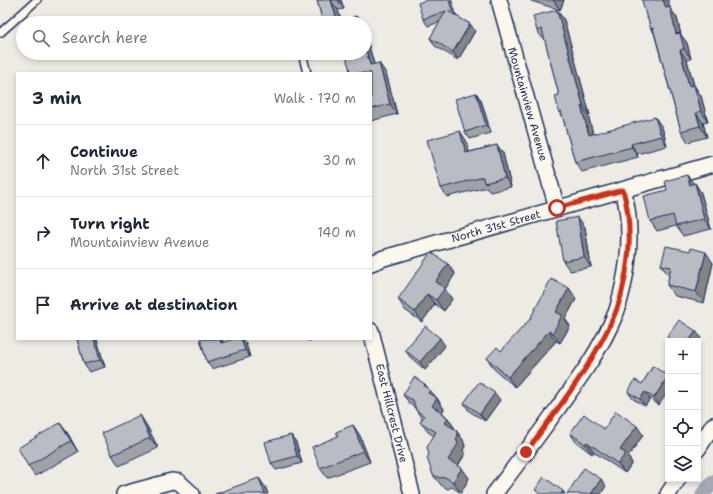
<!DOCTYPE html>
<html lang="en">
<head>
<meta charset="utf-8">
<style>
	:root { --surface:#fff; --page:#f2f2f3; --text:#1f2937; --muted:#747a83; --line:#e0e1e3 }
	body { margin:0; font-family:"Shantell Sans",sans-serif; background:var(--page); color:var(--text) }
	.controls { position:absolute; right:12px; bottom:12px; display:grid; overflow:hidden; border-radius:0px; box-shadow:0 2px 6px #0003 }
	.controls button { width:36px; height:36px; display:grid; place-items:center; padding:0; border:0; border-bottom:1px solid var(--line); background:var(--surface); color:var(--text); font:20px sans-serif }
	.stop { position:absolute; width:12px; height:12px; margin:-9px; border:3px solid #c8321e; border-radius:50%; background:#fff }
	.stop.end { background:#c8321e; border-color:#fff; box-shadow:0 1px 4px #0008 }
	.list { margin:0; padding:0; list-style:none }
	h2 { display:flex; justify-content:space-between; align-items:center; height:52px; margin:0; padding:0 16px; font-size:17px }
	h2 small { font-size:13px; font-weight:400; color:var(--muted) }
	.list li { display:grid; grid-template-columns:26px 1fr auto; gap:12px; align-items:center; box-sizing:border-box; height:72px; padding:0 16px; border-top:1px solid var(--line) }
	.list b { display:block; font-size:15px; white-space:nowrap }
	.list p { margin:0; font-size:13px; white-space:nowrap; color:var(--muted) }
	.list em { font-size:13px; font-style:normal; color:var(--muted) }
	.icon { flex:none; width:22px; height:22px; fill:none; stroke:currentColor; stroke-width:2; stroke-linecap:round; stroke-linejoin:round }
	.map { position:relative; flex:none; width:713px; height:494px; overflow:hidden }
	.search { position:absolute; background:var(--surface); box-shadow:0 2px 6px #0003; left:16px; top:16px; width:356px; height:44px; display:flex; align-items:center; gap:10px; box-sizing:border-box; padding:0 14px; border-radius:22px; color:var(--muted); font-size:15px }
	.panel { position:absolute; background:var(--surface); box-shadow:0 2px 6px #0003; left:16px; top:72px; width:356px; height:268px; border-radius:0px }
	.map>svg:first-child { display:block }
	.lines { fill:none; stroke-linecap:round; stroke-linejoin:round }
	.canal { stroke:#a3a8b4; stroke-width:15 }
	.service-casing { stroke:#1b2f5e; stroke-width:10 }
	.minor-casing { stroke:#1b2f5e; stroke-width:18 }
	.service { stroke:#fbf7ec; stroke-width:7 }
	.minor { stroke:#fbf7ec; stroke-width:15 }
	.wall { fill:#9fa2a8; stroke:#1b2f5e }
	.shaded-wall { fill:#828488; stroke:#1b2f5e }
	.building { fill:#b9bcc3; stroke:#1b2f5e }
	.route { stroke:#c8321e; stroke-width:5 }
	.labels { text-anchor:middle; stroke-width:3; stroke-linejoin:round; paint-order:stroke }
	.street-label { font-size:11px; fill:#1b2f5e; stroke:#fbf7ec }
</style>
</head>
<body>
<div class="map">
<svg width="713" height="494" viewBox="0 0 713 494">
	<rect width="100%" height="100%" fill="#eeebe4"/>
	<filter id="ink" filterUnits="userSpaceOnUse"><feTurbulence type="fractalNoise" baseFrequency=".025" numOctaves="2"/><feDisplacementMap in="SourceGraphic" scale="8" xChannelSelector="R" yChannelSelector="G"/><feConvolveMatrix kernelMatrix="1 2 1 2 8 2 1 2 1" color-interpolation-filters="sRGB"/></filter>
	<g filter="url(#ink)">
		<g class="lines">
			<polyline class="canal" points="703,494 713,482"/>
			<g class="service-casing">
				<g id="service">
					<polyline points="0,33 37,0"/>
					<polyline points="302,53 307,73"/>
				</g>
			</g>
			<g class="minor-casing">
				<g id="minor">
					<polyline points="499,0 557,208"/>
					<polyline points="371,263 384,258 713,164"/>
					<polyline points="371,331 412,494"/>
					<polyline points="698,449 713,425"/>
					<polyline points="124,494 172,481 179,482 192,494"/>
					<path d="M494 494C516 466 537 437 558 408 579 379 601 349 615 315 618 309 619 302 621 295 630 260 633 226 623 190"/>
					<polyline points="668,494 678,479"/>
				</g>
			</g>
			<use href="#service" class="service"/>
			<use href="#minor" class="minor"/>
		</g>
		<g class="wall">
			<polygon points="317,0 341,0 344,9 338,10 341,21 356,16 361,23 323,23"/>
			<polygon points="427,0 451,0 456,16 470,24 475,31 458,60 435,46 430,38 440,22 428,26 423,19"/>
			<polygon points="530,0 564,0 560,10 531,1"/>
			<polygon points="670,8 677,18 681,35 687,43 691,59 687,60 694,85 701,96 708,122 703,123 707,137 688,142 681,131 654,33 651,29 648,19 646,16"/>
			<polygon points="557,10 564,20 590,115 588,115 593,134 662,127 667,146 637,154 638,157 582,172 575,162 563,118 559,112 559,95 545,40 544,40 537,31"/>
			<polygon points="365,32 374,64 386,73 397,114 371,121 371,73 350,71 365,53"/>
			<polygon points="476,93 481,100 491,133 470,139 465,132"/>
			<polygon points="466,140 469,152 497,145 503,153 511,187 490,192 487,187 447,197 441,188"/>
			<polygon points="695,183 701,193 711,229 683,236 676,226 657,231 650,221 693,184"/>
			<polygon points="585,227 591,267 570,271 563,261"/>
			<polygon points="713,263 704,303 675,296 667,285 669,276 661,265"/>
			<polygon points="448,264 455,274 445,289 452,299 444,311 435,304 422,322 405,310 398,299"/>
			<polygon points="569,288 576,299 565,319 570,326 560,343 556,341 515,387 494,369 487,358 501,351"/>
			<polygon points="77,339 97,339 105,367 89,372 84,364"/>
			<polygon points="200,339 222,339 223,342 246,344 250,357 212,369 207,362"/>
			<polygon points="307,339 318,339 308,341"/>
			<polygon points="445,346 425,370 410,357 405,350"/>
			<polygon points="653,366 659,405 650,399 645,406 633,399 628,392 642,384"/>
			<polygon points="429,389 437,398 444,409 442,412 446,417 448,418 455,429 455,430 463,440 465,446 463,450 465,454 458,466 469,478 461,493 452,487 448,489 441,485 433,475 429,455 434,436 428,432 420,422 422,419 416,410 415,408 411,405 403,395"/>
			<polygon points="500,400 485,421 469,411 464,403"/>
			<polygon points="60,423 68,434 78,452 35,476 28,466"/>
			<polygon points="353,425 360,436 370,462 327,478 320,468 338,436"/>
			<polygon points="147,426 158,448 119,466 112,455"/>
			<polygon points="604,429 643,435 628,457 632,463 625,473 594,452 592,454 576,442 570,433"/>
			<polygon points="291,435 296,442 302,463 276,470 271,463"/>
		</g>
		<g class="shaded-wall">
			<polygon points="338,0 341,0 344,9"/>
			<polygon points="449,0 451,0 452,1 457,17 452,10"/>
			<polygon points="553,0 564,0 560,10"/>
			<polygon points="663,0 668,0 670,8 677,18 681,35 687,43 691,59 684,49 676,34 666,8"/>
			<polygon points="331,1 338,10 342,23 338,22"/>
			<polygon points="557,10 564,20 590,115 583,105"/>
			<polygon points="356,16 361,23 358,23"/>
			<polygon points="470,24 475,31 458,60 453,52"/>
			<polygon points="365,32 377,75 370,65 365,46"/>
			<polygon points="680,50 687,60 697,97 689,86"/>
			<polygon points="379,63 386,73 397,114 390,104"/>
			<polygon points="694,85 701,96 708,122 701,111"/>
			<polygon points="476,93 481,100 491,133 486,125"/>
			<polygon points="581,106 588,115 596,145 589,135"/>
			<polygon points="696,113 703,123 707,137 700,126"/>
			<polygon points="655,117 662,127 667,146 661,136"/>
			<polygon points="460,131 466,140 472,162 466,153"/>
			<polygon points="631,144 637,154 638,157 632,147"/>
			<polygon points="497,145 503,153 511,187 505,178"/>
			<polygon points="687,175 694,184 690,185"/>
			<polygon points="695,183 701,193 711,229 704,219"/>
			<polygon points="578,217 585,227 591,267 584,257"/>
			<polygon points="706,252 713,263 704,303 696,292"/>
			<polygon points="448,264 455,274 445,289 452,299 444,311 436,300 435,282"/>
			<polygon points="569,288 576,299 565,319 570,326 560,343 553,333 556,312"/>
			<polygon points="427,294 435,304 422,322 415,312"/>
			<polygon points="549,331 556,341 515,387 508,377"/>
			<polygon points="696,331 701,338 698,342 698,341 689,341"/>
			<polygon points="440,338 445,346 425,370 420,362"/>
			<polygon points="94,339 97,339 97,340 105,367 100,360"/>
			<polygon points="219,339 222,339 226,350 221,343"/>
			<polygon points="241,339 242,339 246,344 250,357 245,350"/>
			<polygon points="668,376 668,391 659,405 654,398"/>
			<polygon points="425,384 444,409 439,416 432,406 424,386"/>
			<polygon points="645,392 650,399 645,406 640,399"/>
			<polygon points="495,393 500,400 485,421 480,414"/>
			<polygon points="443,413 448,419 448,418 455,429 452,434 445,423 442,414"/>
			<polygon points="140,415 147,426 158,448 150,438"/>
			<polygon points="60,423 68,434 78,452 71,441"/>
			<polygon points="353,425 360,436 370,462 363,451"/>
			<polygon points="637,426 643,435 628,457 632,463 625,473 618,464 620,450"/>
			<polygon points="456,430 463,440 465,446 463,450 465,454 455,470 448,460 456,439"/>
			<polygon points="291,435 296,442 302,463 297,456"/>
			<polygon points="587,442 594,452 592,454 585,444"/>
			<polygon points="462,468 469,478 461,493 453,482"/>
			<polygon points="259,478 266,488 268,494 265,494"/>
			<polygon points="601,479 606,486 601,494 591,494"/>
			<polygon points="563,491 565,494 561,494"/>
		</g>
		<g class="building">
			<polygon points="317,0 333,0 331,1 338,22 356,16 358,23 323,23"/>
			<polygon points="427,0 449,0 452,10 448,11 470,24 453,52 430,38 446,11 423,19 418,3"/>
			<polygon points="642,0 663,0 666,8 670,7 676,34 680,33 684,49 680,50 689,86 694,85 701,111 696,113 700,126 681,131 653,28 651,29 647,16 646,16"/>
			<polygon points="557,10 583,105 581,106 589,135 655,117 661,136 631,144 632,147 575,162 561,111 559,112 555,96 559,95 542,29 537,31 533,16"/>
			<polygon points="365,46 370,65 379,63 390,104 371,109 371,73 349,73 349,71 350,71 345,53 365,53"/>
			<polygon points="476,93 486,125 465,132 455,99"/>
			<polygon points="460,131 466,153 497,145 505,178 484,183 483,177 441,188 427,140"/>
			<polygon points="687,175 690,185 695,183 704,219 676,226 673,215 650,221 644,196 667,190 665,181"/>
			<polygon points="578,217 584,257 563,261 556,221"/>
			<polygon points="666,246 690,251 691,248 706,252 696,292 667,285 671,267 661,265"/>
			<polygon points="431,252 448,264 435,282 445,288 436,300 427,294 415,312 398,299"/>
			<polygon points="551,279 569,288 556,312 562,315 553,333 549,331 508,377 487,358 497,347 501,351 530,319"/>
			<polygon points="679,320 696,331 689,341 673,341 667,337"/>
			<polygon points="425,326 440,338 420,362 405,350"/>
			<polygon points="77,339 94,339 100,360 84,364"/>
			<polygon points="200,339 219,339 221,343 233,339 241,339 245,350 207,362"/>
			<polygon points="653,366 668,376 654,398 645,392 640,399 628,392 635,380 642,384"/>
			<polygon points="414,377 425,384 424,386 430,390 428,393 437,398 432,406 443,413 442,414 448,418 445,423 456,430 458,436 456,439 458,444 448,460 462,468 453,482 445,477 440,478 433,475 427,458 429,455 427,447 436,432 420,422 424,416 416,410 413,400 403,395"/>
			<polygon points="479,382 495,393 480,414 464,403"/>
			<polygon points="616,411 637,426 620,450 626,453 618,464 587,442 585,444 570,433 584,414 604,429"/>
			<polygon points="140,415 150,438 112,455 102,433"/>
			<polygon points="60,423 71,441 28,466 18,448"/>
			<polygon points="353,425 363,451 320,468 312,447 338,436 336,432"/>
			<polygon points="291,435 297,456 271,463 265,442"/>
			<polygon points="584,468 601,479 591,494 567,494"/>
			<polygon points="544,477 563,491 561,494 540,494 535,490"/>
			<polygon points="259,478 265,494 215,494"/>
		</g>
	</g>
	<g class="lines" filter="url(#ink)">
		<path class="route" d="M526 452C558 408 592 366 614 316 617 310 619 302 621 296 630 260 633 226 623 190L557 208"/>
	</g>
	<g class="labels">
		<g class="street-label">
			<text transform="translate(528 104) rotate(74)" y="4">Mountainview Avenue</text>
			<text transform="translate(496 226) rotate(-16)" y="4">North 31st Street</text>
			<text transform="translate(392 413) rotate(76)" y="4">East Hillcrest Drive</text>
		</g>
	</g>
</svg>
<div class="controls">
<button>+</button>
<button>−</button>
<button><svg class="icon" aria-label="locate" viewBox="0 0 24 24"><circle cx="12" cy="12" r="6"/><path d="M12 2v4M12 18v4M2 12h4M18 12h4"/></svg></button>
<button><svg class="icon" aria-label="layers" viewBox="0 0 24 24"><path d="M12 4l9 5-9 5-9-5zM3 14l9 5 9-5"/></svg></button>
</div>
<div class="stop" style="left:557px;top:208px"></div>
<div class="stop end" style="left:526px;top:452px"></div>
<div class="search"><svg class="icon" aria-label="search" viewBox="0 0 24 24"><circle cx="10" cy="10" r="6"/><path d="M15 15l6 6"/></svg>Search here</div>
<section class="panel">
<h2>3 min<small>Walk · 170 m</small></h2>
<ul class="list">
<li><svg class="icon" aria-label="ahead" viewBox="0 0 24 24"><path d="M12 20V5M6 11l6-6 6 6"/></svg><div><b>Continue</b><p>North 31st Street</p></div><em>30 m</em></li>
<li><svg class="icon" aria-label="right" viewBox="0 0 24 24"><path d="M7 20v-9h11M14 6l5 5-5 5"/></svg><div><b>Turn right</b><p>Mountainview Avenue</p></div><em>140 m</em></li>
<li><svg class="icon" aria-label="arrive" viewBox="0 0 24 24"><path d="M6 21V4h12l-3 4 3 4H6"/></svg><div><b>Arrive at destination</b></div></li>
</ul>
</section>
</div>
</body>
</html>
